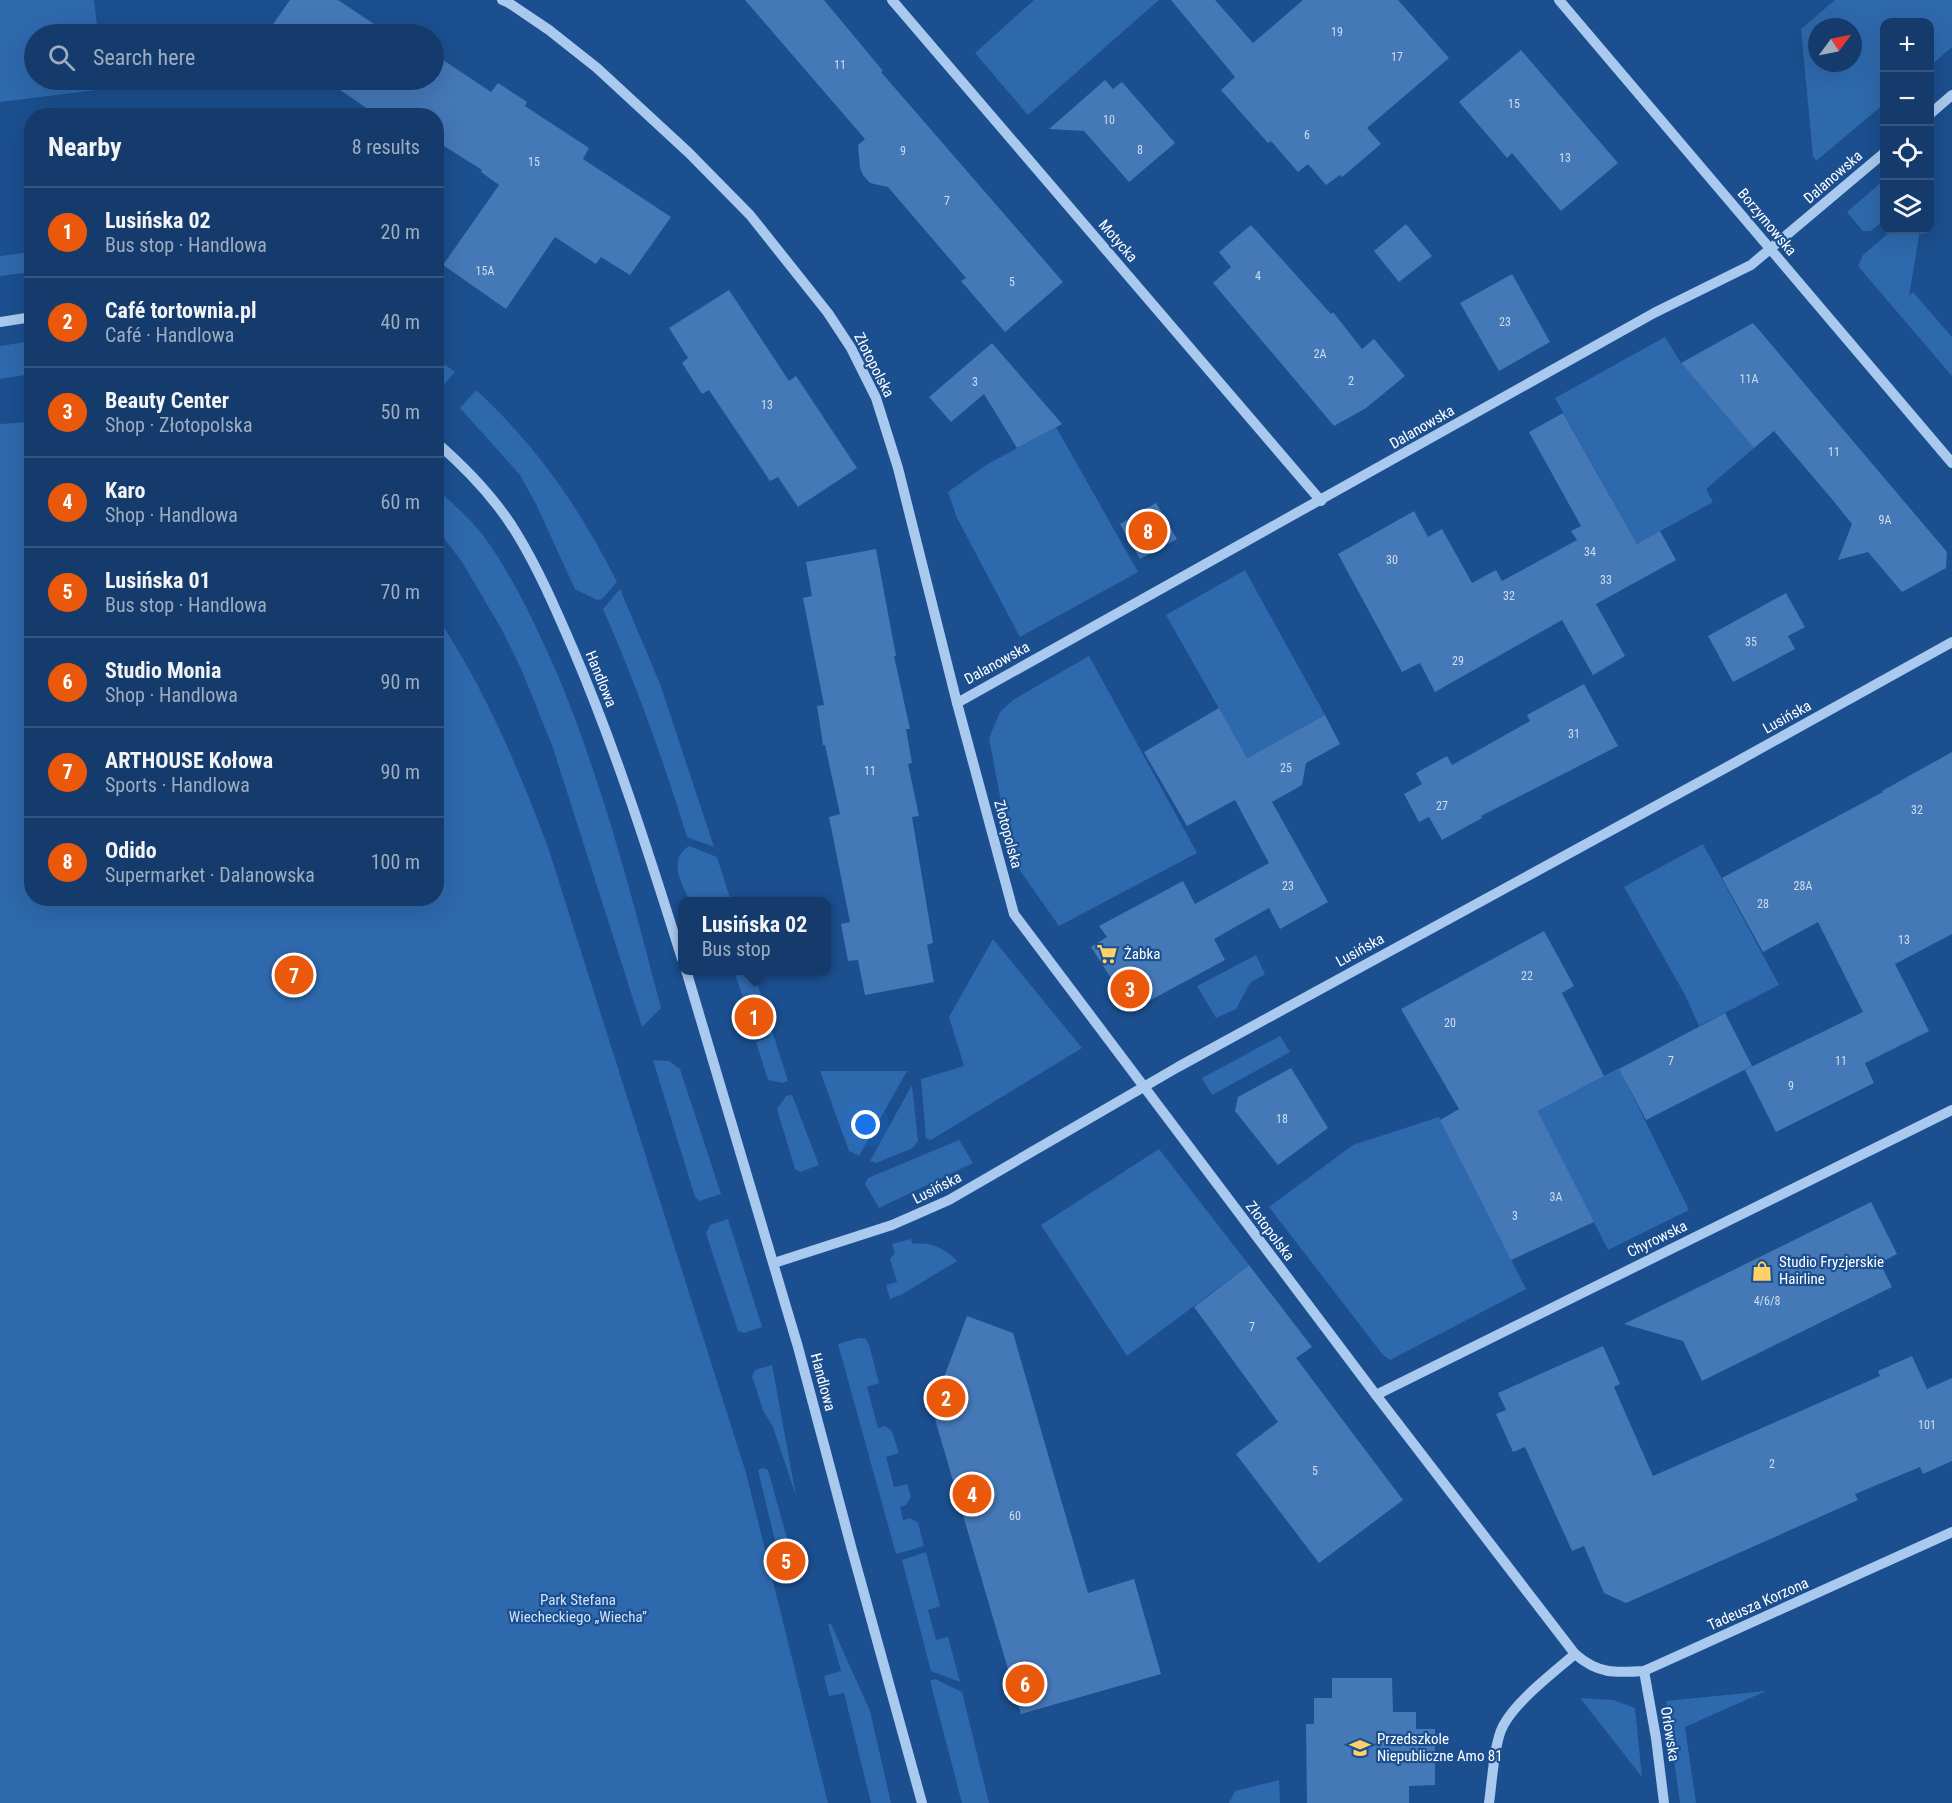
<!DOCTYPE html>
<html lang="en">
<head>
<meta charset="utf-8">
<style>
	:root { --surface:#143b6b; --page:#1d4271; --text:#f1f3f6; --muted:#9dadc1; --line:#33557e; --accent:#ea580c }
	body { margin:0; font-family:"Roboto Condensed",sans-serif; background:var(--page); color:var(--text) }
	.controls { position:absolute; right:18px; top:18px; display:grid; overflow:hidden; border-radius:12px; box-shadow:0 6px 24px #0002 }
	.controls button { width:54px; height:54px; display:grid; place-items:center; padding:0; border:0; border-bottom:2px solid var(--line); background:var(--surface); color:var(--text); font:30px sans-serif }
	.compass { position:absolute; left:1808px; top:18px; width:54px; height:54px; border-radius:50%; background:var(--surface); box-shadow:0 6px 24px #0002; rotate:57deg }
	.you { position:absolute; left:866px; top:1125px; width:21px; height:21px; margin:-15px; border:4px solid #fff; border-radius:50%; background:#1a73e8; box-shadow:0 0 0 9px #1a73e833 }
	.badge { display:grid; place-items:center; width:39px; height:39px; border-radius:50%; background:var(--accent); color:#fff; font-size:20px; font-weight:700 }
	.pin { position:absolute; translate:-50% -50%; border:3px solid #fff; box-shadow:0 2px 6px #0006 }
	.popup { position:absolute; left:678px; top:897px; width:153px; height:78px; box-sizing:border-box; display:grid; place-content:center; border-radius:12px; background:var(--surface); filter:drop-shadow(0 2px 4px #0005); font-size:20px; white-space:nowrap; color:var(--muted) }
	.popup b { font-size:22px; color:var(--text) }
	.popup::after { content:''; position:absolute; left:50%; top:100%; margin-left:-12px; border:12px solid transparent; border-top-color:var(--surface) }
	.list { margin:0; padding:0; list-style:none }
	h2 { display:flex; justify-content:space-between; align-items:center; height:78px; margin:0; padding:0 24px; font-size:26px }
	h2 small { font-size:20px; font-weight:400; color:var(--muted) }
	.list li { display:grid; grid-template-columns:39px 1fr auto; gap:18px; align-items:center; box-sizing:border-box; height:90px; padding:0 24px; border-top:2px solid var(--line) }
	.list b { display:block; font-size:22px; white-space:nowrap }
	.list p { margin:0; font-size:20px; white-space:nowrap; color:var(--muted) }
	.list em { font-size:20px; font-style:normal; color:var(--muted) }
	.icon { flex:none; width:33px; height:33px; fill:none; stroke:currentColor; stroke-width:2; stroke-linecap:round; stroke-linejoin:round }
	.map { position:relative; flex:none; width:1952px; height:1803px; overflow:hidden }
	.search { position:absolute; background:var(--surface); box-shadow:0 6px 24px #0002; left:24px; top:24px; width:420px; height:66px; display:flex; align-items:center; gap:15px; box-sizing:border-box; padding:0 21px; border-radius:33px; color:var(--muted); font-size:22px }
	.panel { position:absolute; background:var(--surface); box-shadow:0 6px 24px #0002; left:24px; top:108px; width:420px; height:798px; border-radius:24px }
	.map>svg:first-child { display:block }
	.green { fill:#2e69ad; fill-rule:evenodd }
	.building { fill:#4478b7 }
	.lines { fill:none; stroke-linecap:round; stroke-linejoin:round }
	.minor { stroke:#a9c9ee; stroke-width:10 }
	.labels { text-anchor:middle; stroke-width:4.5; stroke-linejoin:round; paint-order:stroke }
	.number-label { font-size:12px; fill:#d0dded }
	.street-label { font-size:15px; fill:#fff; stroke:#1b4f8f }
	.poi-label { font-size:15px; fill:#fff; stroke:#1b4f8f; text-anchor:start }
	.park-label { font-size:15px; fill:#cfe3fa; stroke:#1b4f8f }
</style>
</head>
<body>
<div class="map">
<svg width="1952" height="1803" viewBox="0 0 1952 1803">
	<rect width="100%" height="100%" fill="#1b4f8f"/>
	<g class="green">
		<polygon points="0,0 94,0 98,34 34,34 34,80 103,80 104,89 0,102"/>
		<polygon points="1034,0 1159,0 1028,115 975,53"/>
		<path d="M1835 0H1952V47L1930 66V22H1884V104L1816 161 1813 156 1801 29ZM1817 27H1853V63H1817Z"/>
		<polygon points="1884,180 1884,220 1871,231 1863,231 1847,212"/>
		<polygon points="1892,230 1920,230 1909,296 1913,292 1952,337 1952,376 1858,266 1863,255"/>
		<polygon points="31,252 31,272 0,276 0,256"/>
		<polygon points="1665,337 1681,363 1754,448 1706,489 1713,502 1637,544 1555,398"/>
		<polygon points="31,341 31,374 0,379 0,346"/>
		<polygon points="436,358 455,372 439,390 437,389"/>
		<path d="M476 390C538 447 579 507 617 582L602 599 597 600 575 589 536 504 520 475 460 408Z"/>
		<path d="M31 422 32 898H436L437 617C484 687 518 767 548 847L746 1473 828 1803H0V424Z"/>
		<polygon points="1056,427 1138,572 1020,637 957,518 948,492 986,465"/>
		<path d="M437 489C453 504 471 519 485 538 515 580 538 630 559 678 603 785 632 896 661 1008L642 1027 553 748 522 671 501 628 462 562 437 529Z"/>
		<polygon points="1245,570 1325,715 1247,758 1166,615"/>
		<path d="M620 589 660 684 714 847 687 837C663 759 636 684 603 609Z"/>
		<polygon points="1089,656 1197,853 1059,926 1012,859 989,738 1000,712 1013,700"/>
		<polygon points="1703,844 1779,985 1699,1026 1685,995 1624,887"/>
		<path d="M689 846 717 857 731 901H690C682 884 667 860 689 846Z"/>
		<polygon points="993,939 1082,1048 931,1140 926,1138 921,1079 964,1066 949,1017"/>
		<polygon points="1256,955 1265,974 1250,983 1236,1009 1216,1018 1197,986"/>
		<polygon points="734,971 753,971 788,1081 782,1083 768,1080 756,1042 769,1037 755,995 743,998"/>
		<polygon points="1280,1036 1290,1052 1212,1095 1202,1078"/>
		<polygon points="653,1060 669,1061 680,1069 721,1194 700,1201 695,1197"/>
		<polygon points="1619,1068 1689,1210 1608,1250 1538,1111"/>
		<polygon points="820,1071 907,1071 859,1156 849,1151"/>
		<polygon points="912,1085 918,1141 913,1148 876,1163 870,1161"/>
		<polygon points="792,1095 819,1165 800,1172 795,1169 777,1109 786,1096"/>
		<polygon points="1439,1117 1526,1289 1390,1360 1383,1355 1269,1207 1353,1145"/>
		<polygon points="959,1140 973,1163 879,1208 865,1184 868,1178"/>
		<polygon points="1159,1149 1249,1265 1127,1356 1041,1225"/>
		<polygon points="728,1219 762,1327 744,1333 738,1331 706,1233 710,1225"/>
		<path d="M911 1239 913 1244C932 1242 944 1248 957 1261L901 1295 890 1299 886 1285 897 1282 890 1259 895 1253 892 1244Z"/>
		<polygon points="859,1338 866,1339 869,1345 879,1383 867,1387 878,1428 885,1426 892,1431 899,1453 886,1457 894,1487 907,1484 911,1497 906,1505 900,1507 903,1520 910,1518 918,1523 924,1546 896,1554 838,1344"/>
		<polygon points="772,1365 796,1496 773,1427 763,1410 752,1376 755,1370"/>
		<polygon points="763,1468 768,1470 788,1542 776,1545 758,1470"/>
		<polygon points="926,1552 940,1606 928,1610 936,1640 948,1637 960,1682 931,1671 902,1560"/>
		<polygon points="828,1624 831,1624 870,1711 891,1803 871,1803 844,1693 829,1696 824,1676 841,1671"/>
		<polygon points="935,1679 962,1692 989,1803 962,1803 930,1681"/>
		<polygon points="1766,1691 1685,1727 1696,1803 1680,1803 1666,1701"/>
		<polygon points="1580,1698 1613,1700 1635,1708 1642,1777"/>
		<polygon points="1279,1780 1280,1803 1229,1803 1235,1791"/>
	</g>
	<g class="building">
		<polygon points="290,0 338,0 389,34 266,34"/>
		<polygon points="745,0 824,0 883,71 881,72 1063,282 1005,332 961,281 966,278 888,187 870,183 863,175 860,168 858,145 865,139"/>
		<polygon points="1171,0 1215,0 1253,43 1303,0 1398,0 1449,58 1367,128 1381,144 1342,177 1340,175 1326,185 1308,164 1298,172 1271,141 1268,143 1221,90 1235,77"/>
		<polygon points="1521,50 1618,163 1561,211 1512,153 1507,158 1459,102"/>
		<polygon points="434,54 491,92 498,83 527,102 525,106 589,148 583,159 671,217 630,275 601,257 596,264 555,237 506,309 443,265 499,185 481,172 482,170 436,141 436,116 378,116 327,81 322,89 308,80 434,80"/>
		<polygon points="1105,80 1113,89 1122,82 1175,143 1129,182 1084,131 1049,129"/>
		<polygon points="1406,224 1432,256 1399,282 1374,251"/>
		<polygon points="1251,225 1331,314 1333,312 1362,349 1374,339 1405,376 1366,408 1334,426 1213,283 1231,267 1219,252"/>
		<polygon points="1512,274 1550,342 1499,371 1460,303"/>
		<polygon points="729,290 789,381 796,376 857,468 798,507 778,477 770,481 709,390 702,394 682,363 688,358 669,328"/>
		<polygon points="1753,323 1947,552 1946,568 1902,592 1868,552 1838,560 1852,524 1831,498 1774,431 1754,448 1681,363"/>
		<polygon points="992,343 1062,424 1017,448 984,394 951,422 929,397"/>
		<polygon points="1563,413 1637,544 1660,531 1676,560 1596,604 1625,656 1593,675 1562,620 1435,692 1420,663 1402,672 1338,554 1414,511 1428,537 1442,529 1472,583 1496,570 1502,581 1577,540 1571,531 1581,526 1529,432"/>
		<polygon points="1156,503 1177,539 1140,559 1120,524"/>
		<polygon points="876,549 896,656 894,656 910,729 906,729 912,763 908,764 919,816 912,817 933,943 927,945 934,982 865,995 858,960 848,961 841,924 850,922 829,817 840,814 825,745 823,745 817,706 824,705 803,598 812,596 806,562"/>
		<polygon points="1786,593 1805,627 1788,636 1795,649 1733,682 1708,636"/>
		<polygon points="1584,684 1618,746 1481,816 1482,818 1442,840 1429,817 1419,822 1404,794 1422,784 1416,773 1447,756 1452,765 1530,721 1527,715"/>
		<polygon points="1219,708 1247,758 1325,715 1340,744 1306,763 1302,785 1272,802 1328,902 1280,929 1269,908 1214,939 1225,960 1149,1001 1148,999 1131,1009 1091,947 1107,937 1099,926 1183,881 1195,904 1269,863 1235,800 1187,826 1144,752"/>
		<polygon points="1952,752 1952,934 1895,964 1929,1031 1865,1063 1874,1083 1776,1132 1745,1070 1863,1012 1818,922 1763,952 1722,878 1883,792 1882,791"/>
		<polygon points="1544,931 1574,986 1562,993 1604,1076 1538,1111 1594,1222 1511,1260 1440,1120 1459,1109 1401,1009"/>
		<polygon points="1725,1013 1752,1066 1646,1120 1619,1069"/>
		<polygon points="1291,1068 1328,1128 1278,1165 1235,1111 1238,1097"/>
		<polygon points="1871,1202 1897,1254 1880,1263 1892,1287 1702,1381 1683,1341 1624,1324"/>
		<polygon points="1249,1265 1312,1347 1296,1358 1403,1500 1319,1563 1236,1454 1278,1422 1194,1307"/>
		<polygon points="967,1316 1013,1333 1088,1593 1134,1579 1161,1674 1021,1714 932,1409"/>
		<polygon points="1603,1346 1620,1384 1614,1387 1653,1476 1880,1376 1878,1371 1912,1356 1927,1389 1952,1378 1952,1461 1923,1474 1920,1467 1855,1494 1858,1500 1626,1603 1604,1593 1584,1546 1572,1551 1525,1447 1513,1452 1496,1414 1506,1410 1498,1393"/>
		<polygon points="1332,1678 1392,1678 1393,1712 1416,1712 1416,1729 1435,1729 1435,1785 1409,1786 1409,1803 1307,1803 1306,1724 1314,1724 1314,1698 1332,1698"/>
	</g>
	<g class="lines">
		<g class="minor">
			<path d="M502 0 509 3 549 30 597 68 689 153 750 215 828 313 851 348 876 398 898 468 957 703 1014 914 1376 1395 1575 1654C1598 1674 1615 1673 1644 1671L1952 1532"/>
			<polyline points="892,0 1321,501"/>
			<polyline points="1559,0 1952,463"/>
			<polyline points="1930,114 1952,95"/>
			<polyline points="0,322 32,317"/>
			<path d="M436 442C467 469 496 499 517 534 539 570 556 610 573 649 616 750 649 854 682 959"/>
			<polyline points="957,703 1654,313 1751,265 1884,153"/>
			<polyline points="686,970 798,1347 852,1550 922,1803"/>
			<polyline points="774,1263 892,1225 949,1200 1178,1067 1738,761 1952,642"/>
			<polyline points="1376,1395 1952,1110"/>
			<polyline points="1644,1671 1656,1738 1664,1803"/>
			<path d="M1489 1803C1492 1783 1494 1743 1503 1726 1516 1701 1553 1673 1575 1654"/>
		</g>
	</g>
	<defs>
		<g id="supermarket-bare" transform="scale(1.62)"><path d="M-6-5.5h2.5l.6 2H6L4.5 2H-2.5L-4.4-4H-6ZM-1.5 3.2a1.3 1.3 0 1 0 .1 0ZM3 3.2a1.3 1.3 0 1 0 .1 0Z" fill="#ffd166" stroke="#1b4f8f" stroke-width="2.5" paint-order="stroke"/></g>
		<g id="shop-bare" transform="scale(1.62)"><path d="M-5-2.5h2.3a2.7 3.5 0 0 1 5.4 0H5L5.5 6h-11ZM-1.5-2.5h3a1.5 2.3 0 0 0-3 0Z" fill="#ffd166" stroke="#1b4f8f" stroke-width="2.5" paint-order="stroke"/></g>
		<g id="school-bare" transform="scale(1.62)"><path d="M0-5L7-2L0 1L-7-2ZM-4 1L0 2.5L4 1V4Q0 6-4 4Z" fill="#ffd166" stroke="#1b4f8f" stroke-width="2.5" paint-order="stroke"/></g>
	</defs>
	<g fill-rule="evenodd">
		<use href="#supermarket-bare" x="1107" y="954"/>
		<use href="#shop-bare" x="1762" y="1271"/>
		<use href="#school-bare" x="1360" y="1748"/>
	</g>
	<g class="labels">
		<g class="number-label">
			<text x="1337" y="36">19</text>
			<text x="1397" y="61">17</text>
			<text x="840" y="69">11</text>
			<text x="1514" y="108">15</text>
			<text x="1109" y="124">10</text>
			<text x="1307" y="139">6</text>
			<text x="1140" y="154">8</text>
			<text x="903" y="155">9</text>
			<text x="1565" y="162">13</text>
			<text x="534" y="166">15</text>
			<text x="947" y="205">7</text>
			<text x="485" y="275">15A</text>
			<text x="1258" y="280">4</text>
			<text x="1012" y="286">5</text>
			<text x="1505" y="326">23</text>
			<text x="1320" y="358">2A</text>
			<text x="1749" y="383">11A</text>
			<text x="1351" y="385">2</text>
			<text x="975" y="386">3</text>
			<text x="767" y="409">13</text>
			<text x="1834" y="456">11</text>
			<text x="1885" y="524">9A</text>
			<text x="1590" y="556">34</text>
			<text x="1392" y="564">30</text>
			<text x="1606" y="584">33</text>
			<text x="1509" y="600">32</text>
			<text x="1751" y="646">35</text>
			<text x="1458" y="665">29</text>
			<text x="1574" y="738">31</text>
			<text x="1286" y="772">25</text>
			<text x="870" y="775">11</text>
			<text x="1442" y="810">27</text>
			<text x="1917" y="814">32</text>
			<text x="1288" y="890">23</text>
			<text x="1803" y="890">28A</text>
			<text x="1763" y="908">28</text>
			<text x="1904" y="944">13</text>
			<text x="1527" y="980">22</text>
			<text x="1450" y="1027">20</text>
			<text x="1671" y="1065">7</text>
			<text x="1841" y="1065">11</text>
			<text x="1791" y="1090">9</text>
			<text x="1282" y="1123">18</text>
			<text x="1556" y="1201">3A</text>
			<text x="1515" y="1220">3</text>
			<text x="1767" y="1305">4/6/8</text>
			<text x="1252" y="1331">7</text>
			<text x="1927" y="1429">101</text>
			<text x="1772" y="1468">2</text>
			<text x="1315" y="1475">5</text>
			<text x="1015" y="1520">60</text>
		</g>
		<g class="street-label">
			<text transform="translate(1833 177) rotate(-41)" y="5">Dalanowska</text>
			<text transform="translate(1767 222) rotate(50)" y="5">Borzymowska</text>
			<text transform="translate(1118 241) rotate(49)" y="5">Motycka</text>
			<text transform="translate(874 365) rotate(63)" y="5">Złotopolska</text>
			<text transform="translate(1422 427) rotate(-30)" y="5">Dalanowska</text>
			<text transform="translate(997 663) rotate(-29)" y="5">Dalanowska</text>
			<text transform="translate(601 679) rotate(68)" y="5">Handlowa</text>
			<text transform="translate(1787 717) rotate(-29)" y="5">Lusińska</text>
			<text transform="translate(1008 834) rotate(75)" y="5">Złotopolska</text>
			<text transform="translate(1360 950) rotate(-29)" y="5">Lusińska</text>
			<text transform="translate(937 1188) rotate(-27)" y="5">Lusińska</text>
			<text transform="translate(1270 1231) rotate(53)" y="5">Złotopolska</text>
			<text transform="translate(1657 1239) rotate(-26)" y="5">Chyrowska</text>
			<text transform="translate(823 1382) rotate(75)" y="5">Handlowa</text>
			<text transform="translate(1758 1604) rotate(-24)" y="5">Tadeusza Korzona</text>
			<text transform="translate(1670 1734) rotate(81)" y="5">Orłowska</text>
		</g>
		<g class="poi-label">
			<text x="1124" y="959">Żabka</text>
			<text x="1779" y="1267">Studio Fryzjerskie<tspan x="1779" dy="17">Hairline</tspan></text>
			<text x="1377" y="1744">Przedszkole<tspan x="1377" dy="17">Niepubliczne Amo 81</tspan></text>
		</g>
		<g class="park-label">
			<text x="578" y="1605">Park Stefana<tspan x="578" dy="17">Wiecheckiego „Wiecha”</tspan></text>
		</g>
	</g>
</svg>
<div class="controls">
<button>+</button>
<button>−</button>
<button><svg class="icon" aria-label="locate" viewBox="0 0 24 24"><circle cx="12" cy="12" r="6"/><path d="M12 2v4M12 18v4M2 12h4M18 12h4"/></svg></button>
<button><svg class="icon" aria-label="layers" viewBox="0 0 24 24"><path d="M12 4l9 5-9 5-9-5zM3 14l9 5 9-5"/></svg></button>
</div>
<svg class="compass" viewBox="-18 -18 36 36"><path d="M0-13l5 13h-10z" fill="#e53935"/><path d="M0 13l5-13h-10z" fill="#9dadc1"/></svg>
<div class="you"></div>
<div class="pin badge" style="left:754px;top:1017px">1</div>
<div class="popup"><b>Lusińska 02</b>Bus stop</div>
<div class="pin badge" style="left:946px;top:1398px">2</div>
<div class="pin badge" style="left:1130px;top:989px">3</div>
<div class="pin badge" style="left:972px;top:1494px">4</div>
<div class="pin badge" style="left:786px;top:1561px">5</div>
<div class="pin badge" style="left:1025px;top:1684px">6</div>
<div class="pin badge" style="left:294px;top:975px">7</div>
<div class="pin badge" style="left:1148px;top:531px">8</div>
<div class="search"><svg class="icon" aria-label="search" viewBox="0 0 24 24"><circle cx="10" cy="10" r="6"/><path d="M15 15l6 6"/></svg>Search here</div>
<section class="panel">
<h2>Nearby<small>8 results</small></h2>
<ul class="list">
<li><span class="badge">1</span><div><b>Lusińska 02</b><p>Bus stop · Handlowa</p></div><em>20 m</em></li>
<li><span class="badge">2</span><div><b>Café tortownia.pl</b><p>Café · Handlowa</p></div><em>40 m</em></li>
<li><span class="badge">3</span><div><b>Beauty Center</b><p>Shop · Złotopolska</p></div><em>50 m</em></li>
<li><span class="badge">4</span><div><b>Karo</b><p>Shop · Handlowa</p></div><em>60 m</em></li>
<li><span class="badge">5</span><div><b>Lusińska 01</b><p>Bus stop · Handlowa</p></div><em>70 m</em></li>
<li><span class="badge">6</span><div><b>Studio Monia</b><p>Shop · Handlowa</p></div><em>90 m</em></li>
<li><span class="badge">7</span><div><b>ARTHOUSE Kołowa</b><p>Sports · Handlowa</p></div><em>90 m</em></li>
<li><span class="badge">8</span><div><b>Odido</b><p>Supermarket · Dalanowska</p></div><em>100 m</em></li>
</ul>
</section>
</div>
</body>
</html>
